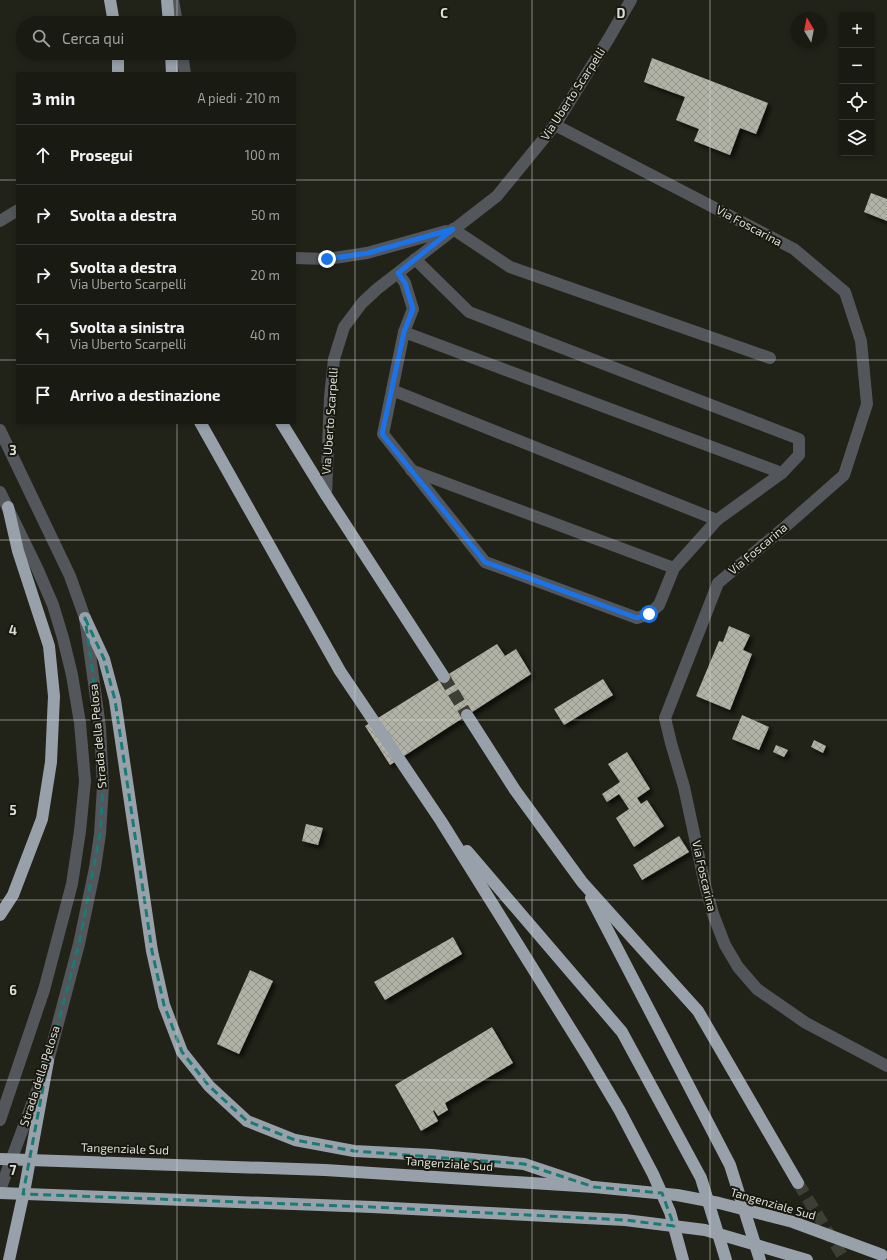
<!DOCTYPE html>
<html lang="it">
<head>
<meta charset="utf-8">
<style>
	:root { --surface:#191a12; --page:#22231b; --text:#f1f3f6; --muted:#9fa19f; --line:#373832 }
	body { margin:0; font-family:"Exo 2",sans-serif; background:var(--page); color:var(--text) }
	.controls { position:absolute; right:12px; top:12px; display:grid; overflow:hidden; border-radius:4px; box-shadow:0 2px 6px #0003 }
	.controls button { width:36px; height:36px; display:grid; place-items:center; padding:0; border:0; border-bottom:1px solid var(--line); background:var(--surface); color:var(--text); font:20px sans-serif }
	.compass { position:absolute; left:791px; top:12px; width:36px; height:36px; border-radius:50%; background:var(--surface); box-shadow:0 2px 6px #0003; rotate:350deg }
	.stop { position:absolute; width:12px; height:12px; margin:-9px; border:3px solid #1a73e8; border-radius:50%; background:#fff }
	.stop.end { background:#1a73e8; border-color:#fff; box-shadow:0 1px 4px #0008 }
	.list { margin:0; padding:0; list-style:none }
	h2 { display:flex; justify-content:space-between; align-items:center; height:52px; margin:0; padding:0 16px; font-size:17px }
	h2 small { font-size:13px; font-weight:400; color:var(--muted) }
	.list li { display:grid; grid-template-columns:26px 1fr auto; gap:12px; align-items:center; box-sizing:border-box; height:60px; padding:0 16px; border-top:1px solid var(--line) }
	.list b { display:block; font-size:15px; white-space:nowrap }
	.list p { margin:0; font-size:13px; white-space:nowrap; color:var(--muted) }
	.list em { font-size:13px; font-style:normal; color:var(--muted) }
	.icon { flex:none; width:22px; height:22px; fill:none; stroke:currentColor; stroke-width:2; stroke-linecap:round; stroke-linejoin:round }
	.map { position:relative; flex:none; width:887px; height:1260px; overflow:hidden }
	.search { position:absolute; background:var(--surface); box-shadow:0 2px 6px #0003; left:16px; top:16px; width:280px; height:44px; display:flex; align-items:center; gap:10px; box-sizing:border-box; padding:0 14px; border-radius:22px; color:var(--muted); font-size:15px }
	.panel { position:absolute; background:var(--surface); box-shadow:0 2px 6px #0003; left:16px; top:72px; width:280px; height:352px; border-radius:4px }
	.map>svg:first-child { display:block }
	.building { fill:url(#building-cross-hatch); filter:url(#shadow) }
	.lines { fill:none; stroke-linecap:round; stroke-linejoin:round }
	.highway-tunnel { stroke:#3d3e34; stroke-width:12; stroke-dasharray:12 6; stroke-linecap:butt }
	.minor { stroke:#53565a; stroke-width:12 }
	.highway { stroke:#98a1aa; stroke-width:12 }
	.highway-bridge { stroke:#98a1aa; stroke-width:12 }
	.route { stroke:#1a73e8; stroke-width:5 }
	.marked { fill:none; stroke:#197b73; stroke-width:3; stroke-dasharray:8 5; stroke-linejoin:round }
	.grid { fill:none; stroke:#dcddd6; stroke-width:1; stroke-opacity:0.55 }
	.labels { text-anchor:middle; stroke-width:4; stroke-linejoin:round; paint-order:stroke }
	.street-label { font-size:12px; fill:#dcddd6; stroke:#18180f }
	.grid-label { font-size:13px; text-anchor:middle; font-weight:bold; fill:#dcddd6; stroke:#18180f; stroke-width:4; stroke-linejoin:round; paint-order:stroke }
</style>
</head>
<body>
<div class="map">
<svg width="887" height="1260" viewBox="0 0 887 1260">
	<defs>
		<pattern id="building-cross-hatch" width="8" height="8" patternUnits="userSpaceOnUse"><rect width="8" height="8" fill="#b1b2a6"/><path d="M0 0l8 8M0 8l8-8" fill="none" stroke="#95968c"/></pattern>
		<filter id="shadow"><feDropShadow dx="3.5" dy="3.5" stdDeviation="2" flood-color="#0009"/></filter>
	</defs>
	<rect width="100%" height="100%" fill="#212218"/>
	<g class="building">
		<polygon points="652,58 768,103 756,134 740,128 730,155 694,141 699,129 676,120 685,97 644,82"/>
		<polygon points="871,193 887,199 887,221 864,212"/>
		<polygon points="729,626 750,635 743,650 752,654 730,710 696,696 719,641 723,642"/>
		<polygon points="497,644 505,656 516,649 531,674 390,765 365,726"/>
		<polygon points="603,679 613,695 564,725 554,709"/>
		<polygon points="742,715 769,727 759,750 732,739"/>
		<polygon points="814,740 826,746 823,753 811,747"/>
		<polygon points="776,745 788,750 784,757 773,752"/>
		<polygon points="627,752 650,789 637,798 641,804 647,800 664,826 634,847 616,818 629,809 619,794 607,802 602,794 620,782 608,764"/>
		<polygon points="306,824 323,828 318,845 302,841"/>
		<polygon points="679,836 689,852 642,880 633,865"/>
		<polygon points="453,937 462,954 385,1000 374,982"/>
		<polygon points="250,970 273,981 239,1054 217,1044"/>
		<polygon points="492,1027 513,1063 445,1103 448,1110 438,1116 434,1110 433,1111 438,1121 421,1131 395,1085"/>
	</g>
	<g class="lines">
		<g class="highway-tunnel">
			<polyline points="444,677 467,715"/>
			<polyline points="798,1183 845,1260"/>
		</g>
		<g class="minor">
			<polyline points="173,0 177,23"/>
			<polyline points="182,53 185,74"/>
			<polyline points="555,125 794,249 845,292 861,341 867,404 844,475 786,526 718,583 665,718 671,743 684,787 705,885 713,914 725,945 738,967 757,989 806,1023 887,1066"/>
			<polyline points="0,221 18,210"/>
			<polyline points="453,229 510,267 770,358"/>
			<polyline points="294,258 327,259 367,253 446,231"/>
			<polyline points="398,273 405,283 413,309 404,332 383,434 485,562 637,618 649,614 659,605 674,568 717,520 782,473 799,455 799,439 469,312 415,259"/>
			<polyline points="404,332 782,473"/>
			<polyline points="392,390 717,520"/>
			<polyline points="0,430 70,576 85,618 100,727 103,786 100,834 95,868 79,944 48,1061 0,1190"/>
			<polyline points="411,470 674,568"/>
			<polyline points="0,492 37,568 53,605 63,638 72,675 80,723 85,781 80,831 72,884 44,990 0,1120"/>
			<polyline points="326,495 330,397 334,359 344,327 362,303 377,289 497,196 555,125 609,38 631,0"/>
		</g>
		<g class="highway">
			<polyline points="110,0 114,23"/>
			<polyline points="167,0 169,23"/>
			<polyline points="118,53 118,74"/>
			<polyline points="171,53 172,74"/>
			<polyline points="200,422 340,671 441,821 588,1057 620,1111 653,1174 670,1212 683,1260"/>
			<polyline points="281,422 326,495 444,677"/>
			<polyline points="85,618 104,659 115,700 152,951 164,1005 182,1052 209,1086 247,1121 295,1140 354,1151 432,1155 524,1164 587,1185"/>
			<polyline points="467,715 515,790 582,882 698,1011 798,1183"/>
			<polyline points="467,851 622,1032 701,1178 726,1260"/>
			<polyline points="591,898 730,1165 760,1260"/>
			<polyline points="0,915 13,895 42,819 51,762 54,696 49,646 18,551 8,507"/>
			<polyline points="9,1260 25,1187 48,1061"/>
		</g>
		<g class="highway-bridge">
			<polyline points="0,1159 325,1170 594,1187 677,1195 719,1203 793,1222 882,1255"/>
			<polyline points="0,1193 372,1207 625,1220 705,1230 807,1260"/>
		</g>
	</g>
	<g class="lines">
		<polyline class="route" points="327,259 368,253 453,229 398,273 405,283 413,309 404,332 382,434 485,562 637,618 649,614"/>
	</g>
	<path class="marked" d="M85 618 104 659 115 700 152 951 164 1005 182 1052 209 1086 247 1121 295 1140 354 1151 524 1164 594 1187 662 1193 674 1226 625 1220 372 1207 23 1194 48 1061 79 944 100 834 103 786 100 727Z"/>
	<path class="grid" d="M177 0V23M355 0V1260M532 0V1260M710 0V1260M177 53V74M0 180H18M294 180H887M0 360H18M294 360H887M177 422V1260M0 540H887M0 720H887M0 900H887M0 1080H887"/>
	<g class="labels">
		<g class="street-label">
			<text transform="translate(573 94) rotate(-57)" y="4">Via Uberto Scarpelli</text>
			<text transform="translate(749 226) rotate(28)" y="4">Via Foscarina</text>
			<text transform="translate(330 421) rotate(-86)" y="4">Via Uberto Scarpelli</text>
			<text transform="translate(758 549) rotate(-40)" y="4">Via Foscarina</text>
			<text transform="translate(98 736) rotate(-95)" y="4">Strada della Pelosa</text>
			<text transform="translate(704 876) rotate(77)" y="4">Via Foscarina</text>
			<text transform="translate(40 1076) rotate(-72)" y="4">Strada della Pelosa</text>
			<text transform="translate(125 1149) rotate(2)" y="4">Tangenziale Sud</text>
			<text transform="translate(449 1164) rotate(4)" y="4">Tangenziale Sud</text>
			<text transform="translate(773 1204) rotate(16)" y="4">Tangenziale Sud</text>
		</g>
	</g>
	<g class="grid-label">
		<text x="444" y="18">C</text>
		<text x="621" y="18">D</text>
		<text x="13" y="455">3</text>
		<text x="13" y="635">4</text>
		<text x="13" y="815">5</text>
		<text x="13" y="995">6</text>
		<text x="13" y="1175">7</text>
	</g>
</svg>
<div class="controls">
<button>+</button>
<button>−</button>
<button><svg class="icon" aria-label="locate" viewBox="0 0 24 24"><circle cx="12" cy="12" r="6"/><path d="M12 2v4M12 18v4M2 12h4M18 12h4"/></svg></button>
<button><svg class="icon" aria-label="layers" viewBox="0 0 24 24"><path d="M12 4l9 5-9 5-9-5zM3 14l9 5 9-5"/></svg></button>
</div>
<svg class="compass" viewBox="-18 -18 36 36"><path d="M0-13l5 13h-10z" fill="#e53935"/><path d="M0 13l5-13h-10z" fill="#9fa19f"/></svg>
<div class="stop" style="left:649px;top:614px"></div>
<div class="stop end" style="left:327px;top:259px"></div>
<div class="search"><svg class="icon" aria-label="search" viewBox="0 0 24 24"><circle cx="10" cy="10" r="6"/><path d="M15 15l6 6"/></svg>Cerca qui</div>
<section class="panel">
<h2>3 min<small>A piedi · 210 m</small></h2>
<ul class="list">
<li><svg class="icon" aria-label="ahead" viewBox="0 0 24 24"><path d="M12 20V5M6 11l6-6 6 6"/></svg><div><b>Prosegui</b></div><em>100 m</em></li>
<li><svg class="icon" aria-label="right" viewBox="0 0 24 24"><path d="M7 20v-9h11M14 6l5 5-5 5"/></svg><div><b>Svolta a destra</b></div><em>50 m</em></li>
<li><svg class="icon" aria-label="right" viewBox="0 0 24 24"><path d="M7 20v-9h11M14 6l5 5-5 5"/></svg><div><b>Svolta a destra</b><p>Via Uberto Scarpelli</p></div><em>20 m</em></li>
<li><svg class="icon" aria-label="left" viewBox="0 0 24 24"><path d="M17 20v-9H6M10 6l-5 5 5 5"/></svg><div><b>Svolta a sinistra</b><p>Via Uberto Scarpelli</p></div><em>40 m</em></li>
<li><svg class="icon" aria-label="arrive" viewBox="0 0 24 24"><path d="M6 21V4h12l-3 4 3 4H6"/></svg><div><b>Arrivo a destinazione</b></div></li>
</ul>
</section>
</div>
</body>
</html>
